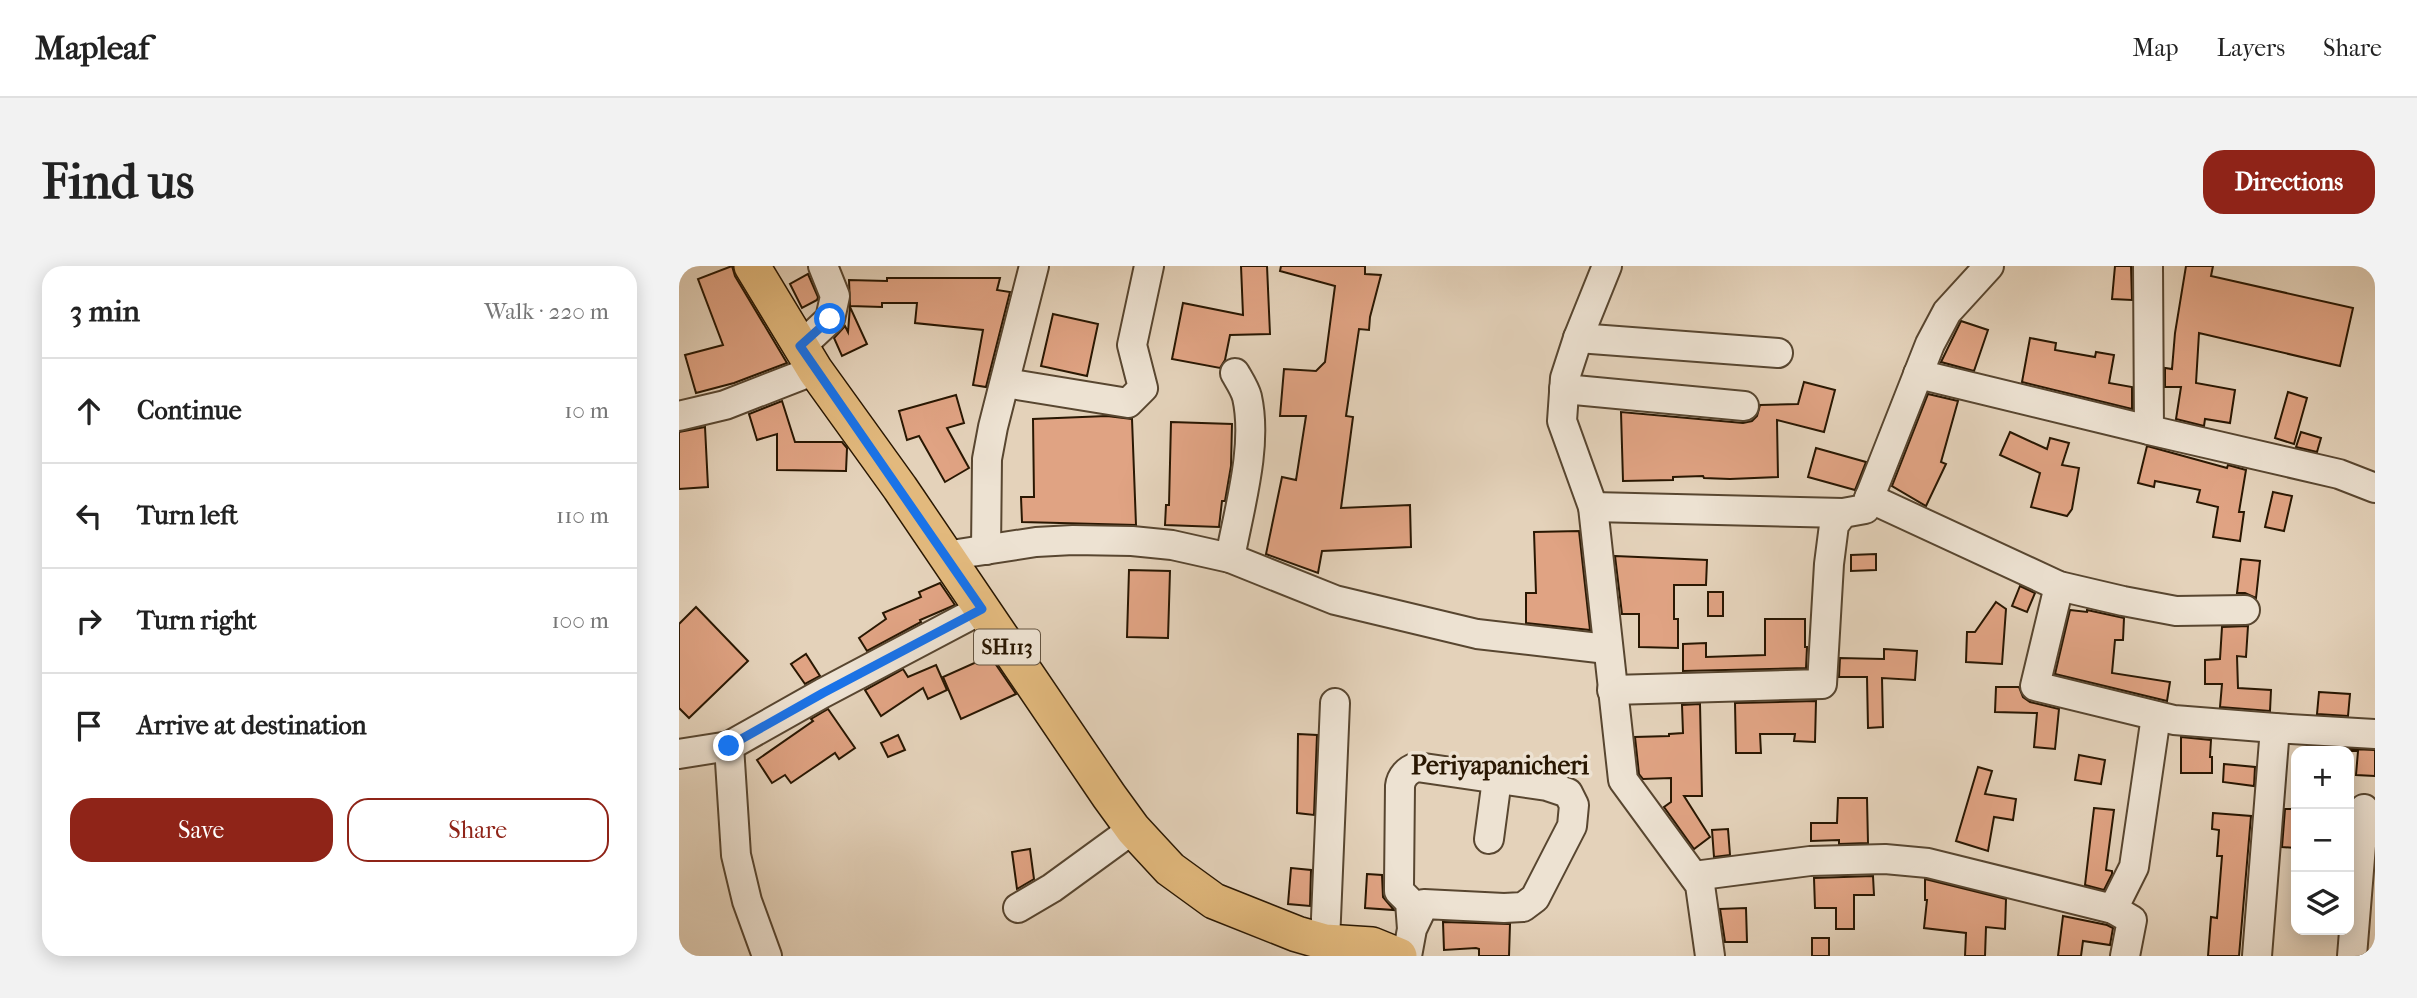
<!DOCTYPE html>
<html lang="en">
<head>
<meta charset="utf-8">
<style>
	:root { --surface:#fff; --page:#f2f2f2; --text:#222; --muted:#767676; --line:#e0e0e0; --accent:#8f2418 }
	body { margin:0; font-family:"IM FELL French Canon",serif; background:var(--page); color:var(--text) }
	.controls { position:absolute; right:21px; bottom:21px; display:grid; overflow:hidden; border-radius:14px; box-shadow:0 4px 18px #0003 }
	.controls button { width:63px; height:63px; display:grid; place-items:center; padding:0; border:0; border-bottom:2px solid var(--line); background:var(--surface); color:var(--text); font:35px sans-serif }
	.stop { position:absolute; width:21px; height:21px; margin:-16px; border:5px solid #1a73e8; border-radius:50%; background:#fff }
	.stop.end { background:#1a73e8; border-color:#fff; box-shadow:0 2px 7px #0008 }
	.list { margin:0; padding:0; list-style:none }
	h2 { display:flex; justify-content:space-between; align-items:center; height:91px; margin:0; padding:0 28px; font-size:30px }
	h2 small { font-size:23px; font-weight:400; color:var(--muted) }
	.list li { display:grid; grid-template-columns:46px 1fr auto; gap:21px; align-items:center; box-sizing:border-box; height:105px; padding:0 28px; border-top:2px solid var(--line) }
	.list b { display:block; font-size:26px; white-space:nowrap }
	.list em { font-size:23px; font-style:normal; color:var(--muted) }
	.actions { display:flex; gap:14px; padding:21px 28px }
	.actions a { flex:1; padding:16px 0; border:2px solid var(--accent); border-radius:21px; text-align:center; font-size:24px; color:var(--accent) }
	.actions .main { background:var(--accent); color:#fff }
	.icon { flex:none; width:38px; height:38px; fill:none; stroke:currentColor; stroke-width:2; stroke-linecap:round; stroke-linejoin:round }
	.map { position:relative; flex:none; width:1696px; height:690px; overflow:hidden; border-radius:21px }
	header { display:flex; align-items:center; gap:42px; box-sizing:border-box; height:98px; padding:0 35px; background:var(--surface); border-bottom:2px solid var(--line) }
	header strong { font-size:33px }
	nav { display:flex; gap:38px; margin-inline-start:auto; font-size:24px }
	.intro { display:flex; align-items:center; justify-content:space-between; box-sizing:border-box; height:168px; padding:0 42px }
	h1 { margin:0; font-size:49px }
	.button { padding:18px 32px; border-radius:21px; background:var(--accent); color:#fff; font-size:24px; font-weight:700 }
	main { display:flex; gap:42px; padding:0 42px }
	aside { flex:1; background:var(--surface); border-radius:21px; box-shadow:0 4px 18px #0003 }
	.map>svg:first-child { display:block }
	.building { fill:#e0a383; stroke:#291702; stroke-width:2 }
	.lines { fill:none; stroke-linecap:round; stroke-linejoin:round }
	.minor-casing { stroke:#584630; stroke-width:32 }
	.major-casing { stroke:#291702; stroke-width:38 }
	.minor { stroke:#ede2d2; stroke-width:28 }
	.major { stroke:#e2b97d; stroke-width:35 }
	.route { stroke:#1a73e8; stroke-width:9 }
	.labels { text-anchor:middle; stroke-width:7; stroke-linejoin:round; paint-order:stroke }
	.shield { fill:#ede2d2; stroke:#645440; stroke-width:2 }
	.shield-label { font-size:21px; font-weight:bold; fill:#291702 }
	.quarter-label { font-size:26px; font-weight:bold; fill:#291702; stroke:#ede2d2 }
</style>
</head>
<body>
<header>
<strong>Mapleaf</strong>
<nav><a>Map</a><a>Layers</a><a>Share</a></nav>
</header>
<div class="intro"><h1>Find us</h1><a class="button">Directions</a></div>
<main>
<aside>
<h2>3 min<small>Walk · 220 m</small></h2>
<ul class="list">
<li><svg class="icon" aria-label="ahead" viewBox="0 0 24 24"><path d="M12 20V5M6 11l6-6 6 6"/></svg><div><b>Continue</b></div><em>10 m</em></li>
<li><svg class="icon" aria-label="left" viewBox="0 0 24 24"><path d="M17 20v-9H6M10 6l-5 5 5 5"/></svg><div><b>Turn left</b></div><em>110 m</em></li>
<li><svg class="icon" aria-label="right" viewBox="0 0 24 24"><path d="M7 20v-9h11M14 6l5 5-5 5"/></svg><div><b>Turn right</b></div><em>100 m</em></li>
<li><svg class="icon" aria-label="arrive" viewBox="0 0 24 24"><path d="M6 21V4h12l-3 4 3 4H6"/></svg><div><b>Arrive at destination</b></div></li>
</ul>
<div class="actions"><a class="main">Save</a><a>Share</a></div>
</aside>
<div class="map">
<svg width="1696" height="690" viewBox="0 0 1696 690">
	<rect width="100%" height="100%" fill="#e4d2ba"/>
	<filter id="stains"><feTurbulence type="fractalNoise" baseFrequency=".00286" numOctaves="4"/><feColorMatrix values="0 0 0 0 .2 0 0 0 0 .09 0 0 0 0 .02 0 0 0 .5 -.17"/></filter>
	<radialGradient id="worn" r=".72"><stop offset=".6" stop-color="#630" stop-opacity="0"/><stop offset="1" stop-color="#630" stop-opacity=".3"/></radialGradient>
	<g class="building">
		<polygon points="53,0 56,10 108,97 55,117 17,127 6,89 44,79 19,13"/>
		<polygon points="562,0 588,0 591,68 551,69 546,94 541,102 493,93 504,37 564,49"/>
		<polygon points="602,0 686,0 686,8 702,9 691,51 690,64 680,63 667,150 674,151 662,242 731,239 732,281 643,285 639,307 587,288 603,211 617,214 627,150 601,150 605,103 637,105 646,96 656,20 601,5"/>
		<polygon points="1436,0 1452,0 1453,34 1433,33"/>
		<polygon points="1507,0 1534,0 1532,10 1674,42 1661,100 1520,67 1517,117 1556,124 1551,157 1526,153 1525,160 1497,153 1502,121 1486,121 1486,102 1493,103 1496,67"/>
		<polygon points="129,8 139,31 138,34 123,42 111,18"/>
		<polygon points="208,12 321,12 318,24 331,26 307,121 294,119 304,64 236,57 238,37 203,37 203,41 171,40 170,14 208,15"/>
		<polygon points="171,41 188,78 163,90 155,72 166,60 169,66"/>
		<polygon points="374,48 419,58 408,110 362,100"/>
		<polygon points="1282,55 1309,64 1295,105 1262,96"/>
		<polygon points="1351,72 1377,77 1376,84 1416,91 1417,86 1435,89 1430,117 1453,121 1453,143 1343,116"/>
		<polygon points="1125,116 1156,124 1145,166 1098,154 1099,211 1051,213 1025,212 1024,210 994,211 994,214 944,215 942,146 1064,157 1073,155 1078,150 1081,139 1119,138"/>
		<polygon points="1609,126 1628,132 1615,178 1596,172"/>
		<polygon points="1249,128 1279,135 1262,196 1267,198 1247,240 1213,220"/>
		<polygon points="277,129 285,157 268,162 290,202 266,216 240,170 228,174 220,145"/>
		<polygon points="103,135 116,176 163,176 168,182 167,205 98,204 98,168 78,174 70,148"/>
		<polygon points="428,150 453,153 457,259 343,256 342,231 355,231 354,153"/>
		<polygon points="492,156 553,158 552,200 546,235 543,235 540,261 486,259 487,239 490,239"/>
		<polygon points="26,161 29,221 0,223 0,166"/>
		<polygon points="1331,166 1368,183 1371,172 1390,177 1383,199 1400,202 1393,243 1388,250 1352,241 1361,207 1321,189"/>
		<polygon points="1622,166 1642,172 1638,186 1617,181"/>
		<polygon points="1468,180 1548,202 1549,199 1567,204 1560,246 1565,246 1561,275 1534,271 1539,241 1518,236 1521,224 1476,215 1475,221 1459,217"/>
		<polygon points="1137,182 1187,196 1176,224 1129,211"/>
		<polygon points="1594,226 1613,230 1605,265 1586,261"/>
		<polygon points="900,265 911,364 847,357 847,327 857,327 855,266"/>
		<polygon points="1197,288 1197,304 1172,305 1172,289"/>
		<polygon points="936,290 1028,294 1027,319 995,319 995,353 999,353 999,382 960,381 960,348 943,348"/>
		<polygon points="1562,293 1581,295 1577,332 1566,327 1558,327"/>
		<polygon points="450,304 491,305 489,372 448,371"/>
		<polygon points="261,317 276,339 241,354 242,356 188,385 180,372 207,353 204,347 242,331 240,326"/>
		<polygon points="1341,320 1356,327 1348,346 1333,340"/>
		<rect x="1029" y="326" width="15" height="24"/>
		<polygon points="1317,336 1327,343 1323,398 1287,396 1288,366 1296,366"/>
		<polygon points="17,341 69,395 10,452 0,442 0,358"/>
		<polygon points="1391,344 1408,346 1408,344 1445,352 1444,374 1436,374 1433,407 1491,416 1488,435 1376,408"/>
		<polygon points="1086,353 1126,353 1126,381 1128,381 1127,402 1004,405 1004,378 1027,377 1027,391 1086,389"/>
		<polygon points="1569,360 1567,391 1558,390 1559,422 1592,424 1591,445 1541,441 1543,418 1526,418 1526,394 1541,393 1543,361"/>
		<polygon points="1205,383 1238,385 1236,414 1203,412 1204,461 1189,462 1188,411 1160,411 1161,392 1205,393"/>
		<polygon points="127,388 141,410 126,418 112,398"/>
		<polygon points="311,390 337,428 282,453 264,411"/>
		<polygon points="257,399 268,424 249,433 244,422 202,450 186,424 224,403 229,411"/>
		<polygon points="1317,421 1340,421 1344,431 1351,436 1380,443 1376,483 1355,481 1358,447 1316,446"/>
		<polygon points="1640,426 1671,428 1669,450 1638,448"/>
		<polygon points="1137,435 1136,476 1115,475 1116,468 1081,468 1082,487 1057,487 1056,437"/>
		<polygon points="1021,438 1023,530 1005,530 1031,571 1015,583 985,541 992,536 992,512 964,513 960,508 956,471 990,470 990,468 1004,467 1003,439"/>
		<polygon points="149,443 176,482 160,493 156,487 112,517 106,509 93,517 78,494 134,455 132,453"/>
		<polygon points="619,468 638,469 635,549 618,547"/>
		<polygon points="219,469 226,484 209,491 202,477"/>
		<polygon points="1502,471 1532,474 1531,491 1533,491 1533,507 1502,507"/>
		<polygon points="1630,481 1696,484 1696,510 1677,509 1679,485 1629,485"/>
		<polygon points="1400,489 1426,494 1422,518 1396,514"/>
		<polygon points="1545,498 1576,501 1575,520 1544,516"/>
		<polygon points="1299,501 1313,505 1306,528 1337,533 1334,554 1315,551 1309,585 1277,575"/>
		<polygon points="1159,532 1188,532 1189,577 1160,578 1160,574 1132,575 1132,557 1158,557"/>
		<polygon points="1415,542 1435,544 1427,604 1433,605 1433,608 1425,624 1406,619"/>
		<polygon points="1606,543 1617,543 1617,582 1603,581"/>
		<polygon points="1534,547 1572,550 1560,690 1529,690 1532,651 1538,652 1543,590 1538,590 1540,564 1533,563"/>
		<polygon points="1049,563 1051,589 1035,591 1033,564"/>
		<polygon points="351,583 355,613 338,623 333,586"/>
		<polygon points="612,602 632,604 631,640 609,638"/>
		<polygon points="688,608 703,609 704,631 715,644 686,642"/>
		<polygon points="1194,610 1195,629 1175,629 1175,663 1157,663 1157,642 1136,642 1135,612"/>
		<polygon points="1246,613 1327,633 1326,663 1307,661 1306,690 1286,690 1287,667 1245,662 1248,634 1246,634"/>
		<polygon points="1067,642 1068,676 1046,676 1041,643"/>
		<polygon points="1384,650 1428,659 1434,662 1431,679 1404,675 1402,690 1379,690"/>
		<polygon points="764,656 831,658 830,690 800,690 800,683 797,682 765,684"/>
		<rect x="1133" y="672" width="17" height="18"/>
	</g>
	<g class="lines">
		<g class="minor-casing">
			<g id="minor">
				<polyline points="928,0 899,72 886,112 883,155 914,241 944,514 1021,619 1031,690"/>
				<polyline points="1469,0 1470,164 1660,208 1696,222"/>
				<polyline points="899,72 1099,87"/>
				<polyline points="121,81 151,53 156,30 144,0"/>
				<polyline points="1239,108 1470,164"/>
				<polyline points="326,117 449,137 464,122 453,79 470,0"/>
				<polyline points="885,123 1065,140"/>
				<polyline points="0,150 46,139 136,104"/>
				<polyline points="1190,232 1380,320 1444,335 1497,345 1566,344"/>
				<polyline points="914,241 1164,247"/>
				<polyline points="307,284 308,193 314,161 355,0"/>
				<polyline points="266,290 357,276 394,274 453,275 493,279 551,292 656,334 798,368 928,383"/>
				<path d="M551 292C560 243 579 180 568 131 566 123 560 114 556 107"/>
				<polyline points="1380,320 1356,420 1495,454 1596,462"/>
				<polyline points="933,424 1143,418 1150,298 1155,259 1164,247 1186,243 1251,78 1268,46 1310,0"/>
				<polyline points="50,480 57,589 68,635 88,690"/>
				<polyline points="0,488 50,480 144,427 303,343"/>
				<polyline points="810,573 818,513"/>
				<polyline points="1015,610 1131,595 1206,593 1249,597 1434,643 1455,601 1477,450"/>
				<polyline points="339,642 373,622 454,563"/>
				<polyline points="1434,643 1453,654 1446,690"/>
				<polyline points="646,676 656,437"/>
				<path d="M728 690 733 663 745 638 825 642 844 641 856 632 893 560 895 539 889 527 868 520 738 501C728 504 722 511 721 520L720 619V625L731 636 733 663"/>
				<polyline points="1578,690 1596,462 1696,468"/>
				<polyline points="1673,690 1685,543"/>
			</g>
		</g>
		<g class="major-casing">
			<polyline id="major" points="73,0 136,104 221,222 430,530 454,563 491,603 535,635 618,668 646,676 693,679 720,690"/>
		</g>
		<use href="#minor" class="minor"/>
		<use href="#major" class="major"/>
	</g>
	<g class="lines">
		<polyline class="route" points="50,480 144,427 303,343 121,80 151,53"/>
	</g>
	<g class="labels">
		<rect class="shield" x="295" y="363.5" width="66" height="35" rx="5"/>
		<g class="shield-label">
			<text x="328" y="388">SH113</text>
		</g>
		<g class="quarter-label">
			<text x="821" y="508">Periyapanicheri</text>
		</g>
	</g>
	<rect width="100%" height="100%" filter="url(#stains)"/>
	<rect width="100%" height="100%" fill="url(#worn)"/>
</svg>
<div class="controls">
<button>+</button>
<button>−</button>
<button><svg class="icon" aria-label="layers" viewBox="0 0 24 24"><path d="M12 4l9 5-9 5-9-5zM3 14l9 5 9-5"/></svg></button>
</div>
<div class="stop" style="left:151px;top:53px"></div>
<div class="stop end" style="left:50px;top:480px"></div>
</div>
</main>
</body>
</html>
